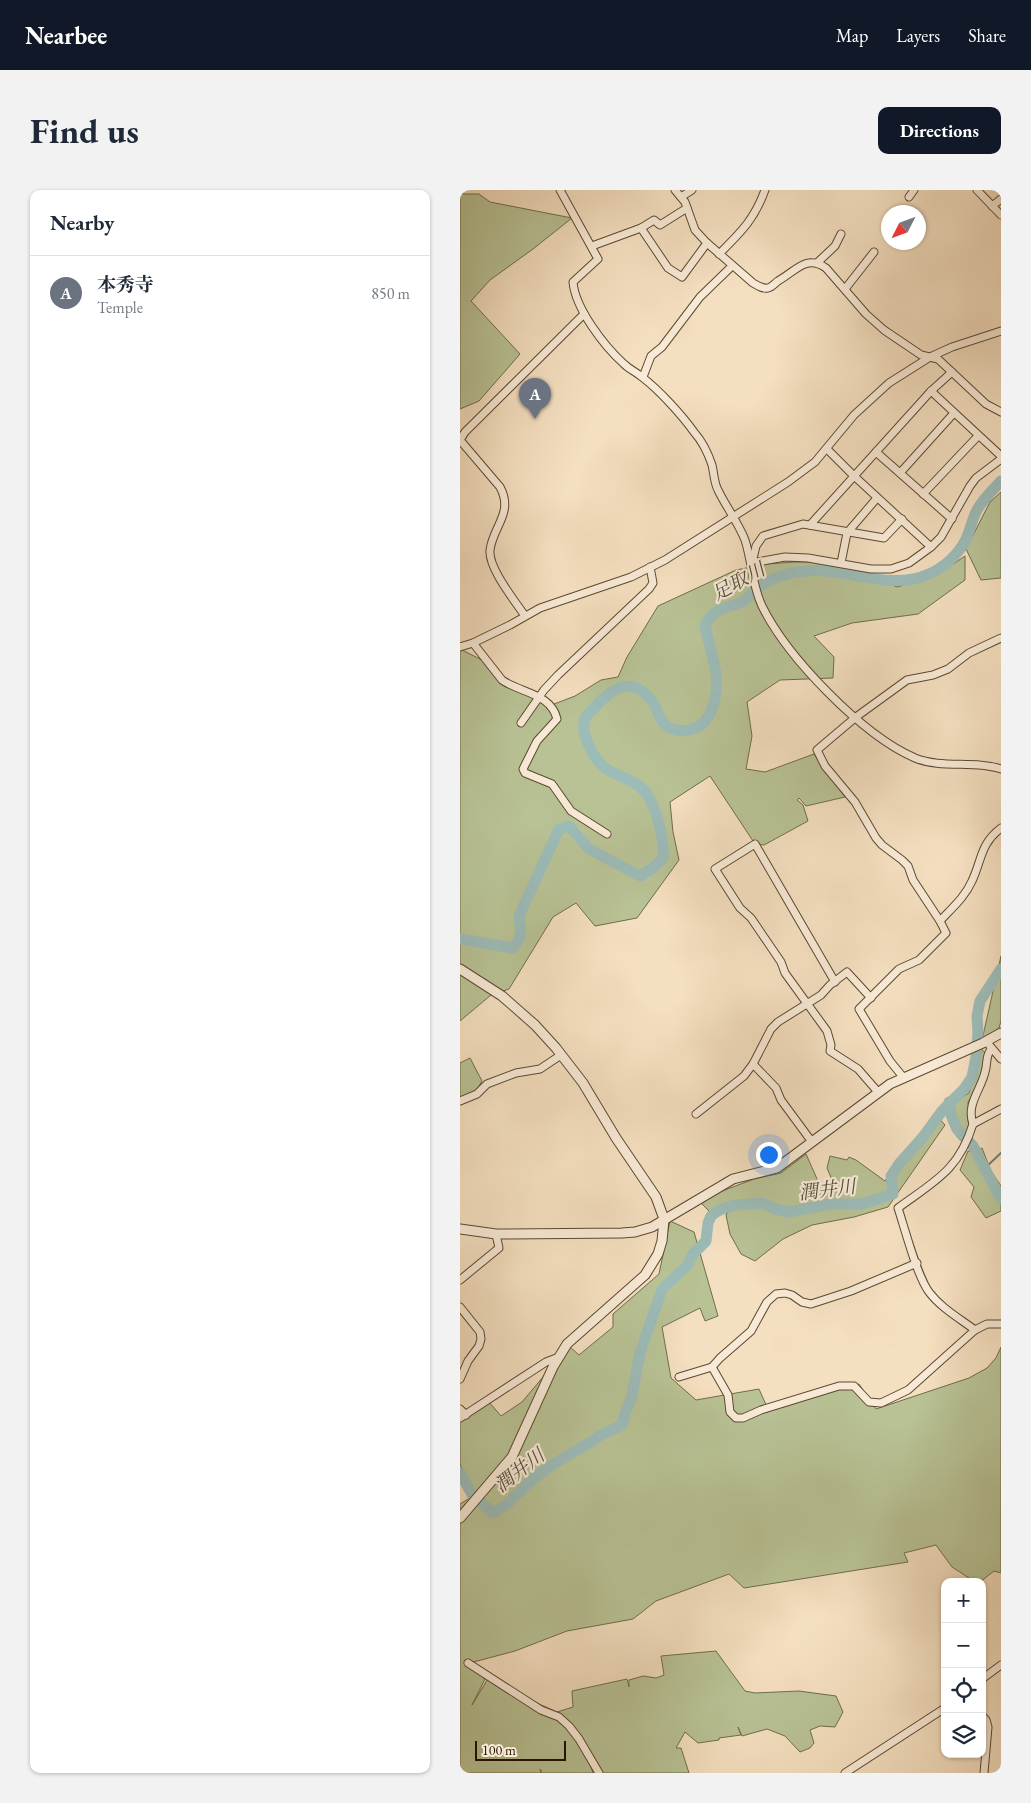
<!DOCTYPE html>
<html lang="en">
<head>
<meta charset="utf-8">
<style>
	:root { --surface:#fff; --page:#f2f2f3; --text:#1f2937; --muted:#747a83; --line:#e0e1e3; --accent:#111827 }
	body { margin:0; font-family:"EB Garamond","Noto Serif JP",serif; background:var(--page); color:var(--text) }
	.controls { position:absolute; right:15px; bottom:15px; display:grid; overflow:hidden; border-radius:10px; box-shadow:0 1px 4px #0004 }
	.controls button { width:45px; height:45px; display:grid; place-items:center; padding:0; border:0; border-bottom:1px solid var(--line); background:var(--surface); color:var(--text); font:25px sans-serif }
	.compass { position:absolute; left:421px; top:15px; width:45px; height:45px; border-radius:50%; background:var(--surface); box-shadow:0 1px 4px #0004; rotate:228deg }
	.scale { position:absolute; left:15px; bottom:12px; width:91px; box-sizing:border-box; padding-left:5px; border:2px solid #291500; border-top:0; font-size:14px; line-height:18px; white-space:nowrap; color:#291500; -webkit-text-stroke:4px #f8ead6; paint-order:stroke }
	.you { position:absolute; left:308px; top:964px; width:18px; height:18px; margin:-12px; border:4px solid #fff; border-radius:50%; background:#1a73e8; box-shadow:0 0 0 8px #1a73e833 }
	.badge { display:grid; place-items:center; width:32px; height:32px; border-radius:50%; background:var(--accent); color:#fff; font-size:16px; font-weight:700 }
	.pin { position:absolute; translate:-50% -41px; filter:drop-shadow(0 1px 2px #0008) }
	.pin::after { content:''; position:absolute; top:26px; width:18px; height:15px; background:inherit; clip-path:polygon(0 0,100% 0,50% 100%) }
	.list { margin:0; padding:0; list-style:none }
	h2 { display:flex; justify-content:space-between; align-items:center; height:65px; margin:0; padding:0 20px; font-size:21px }
	h2 small { font-size:16px; font-weight:400; color:var(--muted) }
	.list li { display:grid; grid-template-columns:32px 1fr auto; gap:15px; align-items:center; box-sizing:border-box; height:75px; padding:0 20px; border-top:1px solid var(--line) }
	.list b { display:block; font-size:19px; white-space:nowrap }
	.list p { margin:0; font-size:16px; white-space:nowrap; color:var(--muted) }
	.list em { font-size:16px; font-style:normal; color:var(--muted) }
	.icon { flex:none; width:28px; height:28px; fill:none; stroke:currentColor; stroke-width:2; stroke-linecap:round; stroke-linejoin:round }
	.map { position:relative; flex:none; width:541px; height:1583px; overflow:hidden; border-radius:10px }
	header { display:flex; align-items:center; gap:30px; box-sizing:border-box; height:70px; padding:0 25px; background:var(--accent); color:#fff }
	header strong { font-size:24px }
	nav { display:flex; gap:28px; margin-inline-start:auto; font-size:18px }
	.intro { display:flex; align-items:center; justify-content:space-between; box-sizing:border-box; height:120px; padding:0 30px }
	h1 { margin:0; font-size:35px }
	.button { padding:12px 22px; border-radius:10px; background:var(--accent); color:#fff; font-size:18px; font-weight:700 }
	main { display:flex; gap:30px; padding:0 30px }
	aside { flex:1; background:var(--surface); border-radius:10px; box-shadow:0 1px 4px #0004 }
	.map>svg:first-child { display:block }
	.green { fill:#b8c295; stroke:#706c4a }
	.lines { fill:none; stroke-linecap:round; stroke-linejoin:round }
	.stream { stroke:#6e796e; stroke-width:2 }
	.river { stroke:#9cbcb8; stroke-width:11 }
	.minor-casing { stroke:#5c4830; stroke-width:9 }
	.tertiary-casing { stroke:#5c4830; stroke-width:11 }
	.minor { stroke:#f8ead6; stroke-width:7 }
	.tertiary { stroke:#f8ead6; stroke-width:9 }
	.labels { text-anchor:middle; stroke-width:4.5; stroke-linejoin:round; paint-order:stroke }
	.water-label { font-size:19px; font-style:italic; fill:#514f40; stroke:#f8ead6 }
</style>
</head>
<body>
<header>
<strong>Nearbee</strong>
<nav><a>Map</a><a>Layers</a><a>Share</a></nav>
</header>
<div class="intro"><h1>Find us</h1><a class="button">Directions</a></div>
<main>
<aside>
<h2>Nearby<small></small></h2>
<ul class="list">
<li><span class="badge" style="background:#6b7280">A</span><div><b>本秀寺</b><p>Temple</p></div><em>850 m</em></li>
</ul>
</aside>
<div class="map">
<svg width="541" height="1583" viewBox="0 0 541 1583">
	<rect width="100%" height="100%" fill="#f4dfc0"/>
	<filter id="stains"><feTurbulence type="fractalNoise" baseFrequency=".004" numOctaves="4"/><feColorMatrix values="0 0 0 0 .2 0 0 0 0 .09 0 0 0 0 .02 0 0 0 .5 -.17"/></filter>
	<radialGradient id="worn" r=".72"><stop offset=".6" stop-color="#630" stop-opacity="0"/><stop offset="1" stop-color="#630" stop-opacity=".3"/></radialGradient>
	<g class="green">
		<polygon points="0,0 3,4 19,4 30,12 112,28 73,59 30,90 11,111 60,164 19,211 0,219"/>
		<polygon points="541,302 541,388 521,390 506,359 530,312"/>
		<polygon points="505,366 505,390 458,424 392,433 354,446 374,467 373,488 320,490 287,512 292,546 286,579 305,582 354,564 385,607 346,616 339,608 337,610 343,615 348,631 304,655 295,654 250,586 210,612 213,642 219,670 177,728 135,736 116,713 93,727 49,799 31,805 0,831 0,459 30,474 60,501 89,516 115,506 141,490 158,487 167,467 198,416 276,380 306,374 335,372 356,372 387,377 437,397 477,385"/>
		<polygon points="541,766 541,831 539,838 522,850"/>
		<path d="M520 857 525 863 520 894 508 912 510 931 506 949 501 951C492 942 488 931 487 919L496 911 509 903Z"/>
		<polygon points="10,868 22,891 16,901 0,908 0,873"/>
		<polygon points="477,926 485,935 428,1017 394,1027 352,1035 323,1049 295,1071 281,1064 270,1044 266,1025 270,1017 250,1022 241,1013 257,1003 294,989 321,983 346,964 361,998 375,997 367,978 370,966 387,970 389,967 396,970 425,991 447,960"/>
		<polygon points="522,958 531,981 541,996 541,1021 526,1028 511,1007 514,997 500,980 508,961 515,962"/>
		<polygon points="210,1031 234,1042 258,1126 245,1131 240,1118 202,1137 211,1188 236,1210 299,1199 307,1217 399,1194 416,1219 509,1188 527,1178 536,1168 541,1157 541,1383 534,1381 520,1392 515,1392 492,1377 476,1355 444,1363 448,1372 284,1398 269,1384 196,1411 173,1429 107,1441 55,1461 6,1474 25,1489 12,1515 29,1487 43,1498 97,1522 113,1517 112,1501 167,1489 169,1497 169,1490 183,1486 196,1488 204,1485 201,1466 256,1461 285,1501 295,1503 339,1501 376,1506 383,1522 375,1537 360,1536 350,1540 354,1553 350,1558 340,1562 325,1546 307,1539 282,1546 278,1537 281,1545 259,1548 259,1550 238,1553 225,1542 216,1558 221,1558 229,1583 139,1583 126,1562 133,1583 82,1583 80,1579 81,1583 0,1583 0,1314 13,1306 0,1274 0,1231 29,1212 41,1226 62,1212 109,1156 119,1165 153,1137 153,1124 199,1084"/>
	</g>
	<g class="lines">
		<polyline class="stream" points="525,978 541,963"/>
		<g class="river">
			<path d="M0 749 52 758C63 749 61 739 59 726L99 639 109 636 129 659 180 686 194 677 203 668C205 652 196 616 186 603 176 589 156 587 144 577 134 569 118 540 126 527 129 523 133 519 136 516 154 496 173 486 192 511 198 519 199 531 208 537 214 541 226 542 233 539 254 532 258 503 256 484 254 468 248 452 245 436 252 418 267 418 282 412 287 410 289 406 293 402 306 389 327 383 345 381 387 377 429 402 469 384 483 378 498 365 505 351 510 342 512 329 517 320 523 309 533 300 541 291"/>
			<polyline points="489,912 491,925 497,939 513,956 541,1009"/>
			<polyline points="0,1283 13,1306 33,1323 48,1313 73,1289 92,1275 129,1253 141,1245 162,1235 166,1220 171,1210 180,1163 202,1099 227,1076 233,1064 246,1051 248,1033 251,1026 256,1022 264,1018 276,1015 302,1013 315,1019 329,1022 370,1014 402,1014 433,1004 431,986 439,974 463,947 482,921 504,899 512,887 516,867 518,843 517,826 520,811 541,779"/>
		</g>
		<g class="minor-casing">
			<g id="minor">
				<path d="M100 0 138 69 113 92C115 118 144 156 164 174 169 179 176 182 182 187 199 200 221 224 234 242 242 251 248 263 252 275 254 283 254 293 258 300 266 317 278 332 285 350 292 372 292 395 302 416 327 467 402 545 455 568 482 579 514 570 541 579"/>
				<path d="M215 0 225 12 235 40 247 53 293 93C298 96 303 99 308 98 312 97 315 93 318 91 336 81 346 64 366 78L406 124 424 140 461 165 478 169 526 214 541 222"/>
				<polyline points="517,0 541,25"/>
				<polyline points="221,7 232,0"/>
				<polyline points="449,7 454,0"/>
				<polyline points="532,16 541,9"/>
				<polyline points="181,38 194,30 200,35 227,18"/>
				<polyline points="132,56 181,38 208,78 222,87 247,53"/>
				<path d="M259 64C281 42 294 30 305 0"/>
				<polyline points="358,72 375,56 381,44"/>
				<polyline points="385,99 414,62"/>
				<polyline points="183,187 191,166 202,157 240,107 272,76"/>
				<polyline points="471,201 541,266"/>
				<path d="M0 250 40 297C54 323 33 336 30 360 28 378 55 411 65 426"/>
				<polyline points="0,250 5,242 124,124"/>
				<polyline points="367,259 393,285 471,357"/>
				<polyline points="416,262 492,329"/>
				<polyline points="440,283 494,223"/>
				<polyline points="463,304 518,246"/>
				<polyline points="442,329 424,348 343,334 303,346 296,356 292,373 325,367 348,368 411,379 431,379 449,373 471,357 481,347 510,296 516,288 541,269"/>
				<polyline points="350,335 471,201 492,182"/>
				<polyline points="381,373 387,343 417,308"/>
				<path d="M541 448 509 463 488 479 473 485 447 490 396 527 357 560 365 576 395 612 416 648 422 655 442 670 448 676 453 690 480 731C492 718 505 707 512 691 522 670 520 654 541 638"/>
				<path d="M13 453 42 490C60 503 91 503 97 529L77 551 63 579 65 583 92 594 111 621 147 644"/>
				<polyline points="0,457 13,453 50,435 80,418 171,387 205,370 328,292 355,272 394,225 429,193 470,167 492,157 541,141"/>
				<polyline points="61,533 84,500 98,485 189,399 193,393 190,377"/>
				<polyline points="375,792 295,654 255,679 280,718 291,728 321,772 325,783 367,841 371,855 370,861 398,879 418,902"/>
				<polyline points="530,856 541,869"/>
				<polyline points="293,874 316,898 321,910 352,952"/>
				<polyline points="443,887 430,871 399,819 439,779 459,770 486,743 480,731"/>
				<polyline points="0,911 17,904 27,894 56,883 80,879 101,865"/>
				<polyline points="236,924 284,886 293,874 311,839 318,832 361,805 370,795 387,782 411,808"/>
				<polyline points="513,934 541,919"/>
				<polyline points="0,1090 39,1058 36,1044"/>
				<polyline points="0,1117 20,1142 21,1149 19,1156 8,1171 0,1189"/>
				<path d="M515 1140C499 1128 481 1118 469 1102 457 1086 445 1039 438 1018 475 991 499 980 513 934 506 914 521 900 525 882 528 873 525 867 531 859"/>
				<polyline points="252,1177 268,1205 270,1222 276,1228 283,1228 301,1220 379,1196 394,1196 409,1212 421,1213 448,1200 515,1140 527,1134 541,1134"/>
				<polyline points="219,1187 252,1177 260,1168 291,1141 307,1112 316,1104 325,1103 332,1105 342,1112 351,1114 391,1101 457,1073"/>
				<polyline points="0,1219 6,1225"/>
				<polyline points="0,1228 86,1172 99,1167"/>
				<polyline points="8,1473 81,1520 99,1527 109,1536 119,1549 139,1583"/>
				<polyline points="522,1489 541,1475"/>
				<polyline points="522,1526 526,1530 528,1537 524,1583"/>
				<polyline points="385,1583 485,1518"/>
			</g>
		</g>
		<g class="tertiary-casing">
			<g id="tertiary">
				<polyline points="0,779 42,806 75,835 96,858 123,893 156,948 196,1007 204,1029 202,1051 198,1064 185,1085 107,1154 93,1177 52,1267 0,1328"/>
				<polyline points="0,1039 36,1044 162,1043 175,1042 192,1037 273,989 317,978 430,894 523,853 541,843"/>
			</g>
		</g>
		<use href="#minor" class="minor"/>
		<use href="#tertiary" class="tertiary"/>
	</g>
	<g class="labels">
		<g class="water-label">
			<text transform="translate(278 391) rotate(-29)" y="7">足取川</text>
			<text transform="translate(367 999) rotate(-7)" y="7">潤井川</text>
			<text transform="translate(59 1280) rotate(-38)" y="7">潤井川</text>
		</g>
	</g>
	<rect width="100%" height="100%" filter="url(#stains)"/>
	<rect width="100%" height="100%" fill="url(#worn)"/>
</svg>
<div class="controls">
<button>+</button>
<button>−</button>
<button><svg class="icon" aria-label="locate" viewBox="0 0 24 24"><circle cx="12" cy="12" r="6"/><path d="M12 2v4M12 18v4M2 12h4M18 12h4"/></svg></button>
<button><svg class="icon" aria-label="layers" viewBox="0 0 24 24"><path d="M12 4l9 5-9 5-9-5zM3 14l9 5 9-5"/></svg></button>
</div>
<svg class="compass" viewBox="-18 -18 36 36"><path d="M0-13l5 13h-10z" fill="#e53935"/><path d="M0 13l5-13h-10z" fill="#747a83"/></svg>
<div class="scale">100 m</div>
<div class="you"></div>
<div class="pin badge" style="left:75px;top:229px;background:#6b7280">A</div>
</div>
</main>
</body>
</html>
